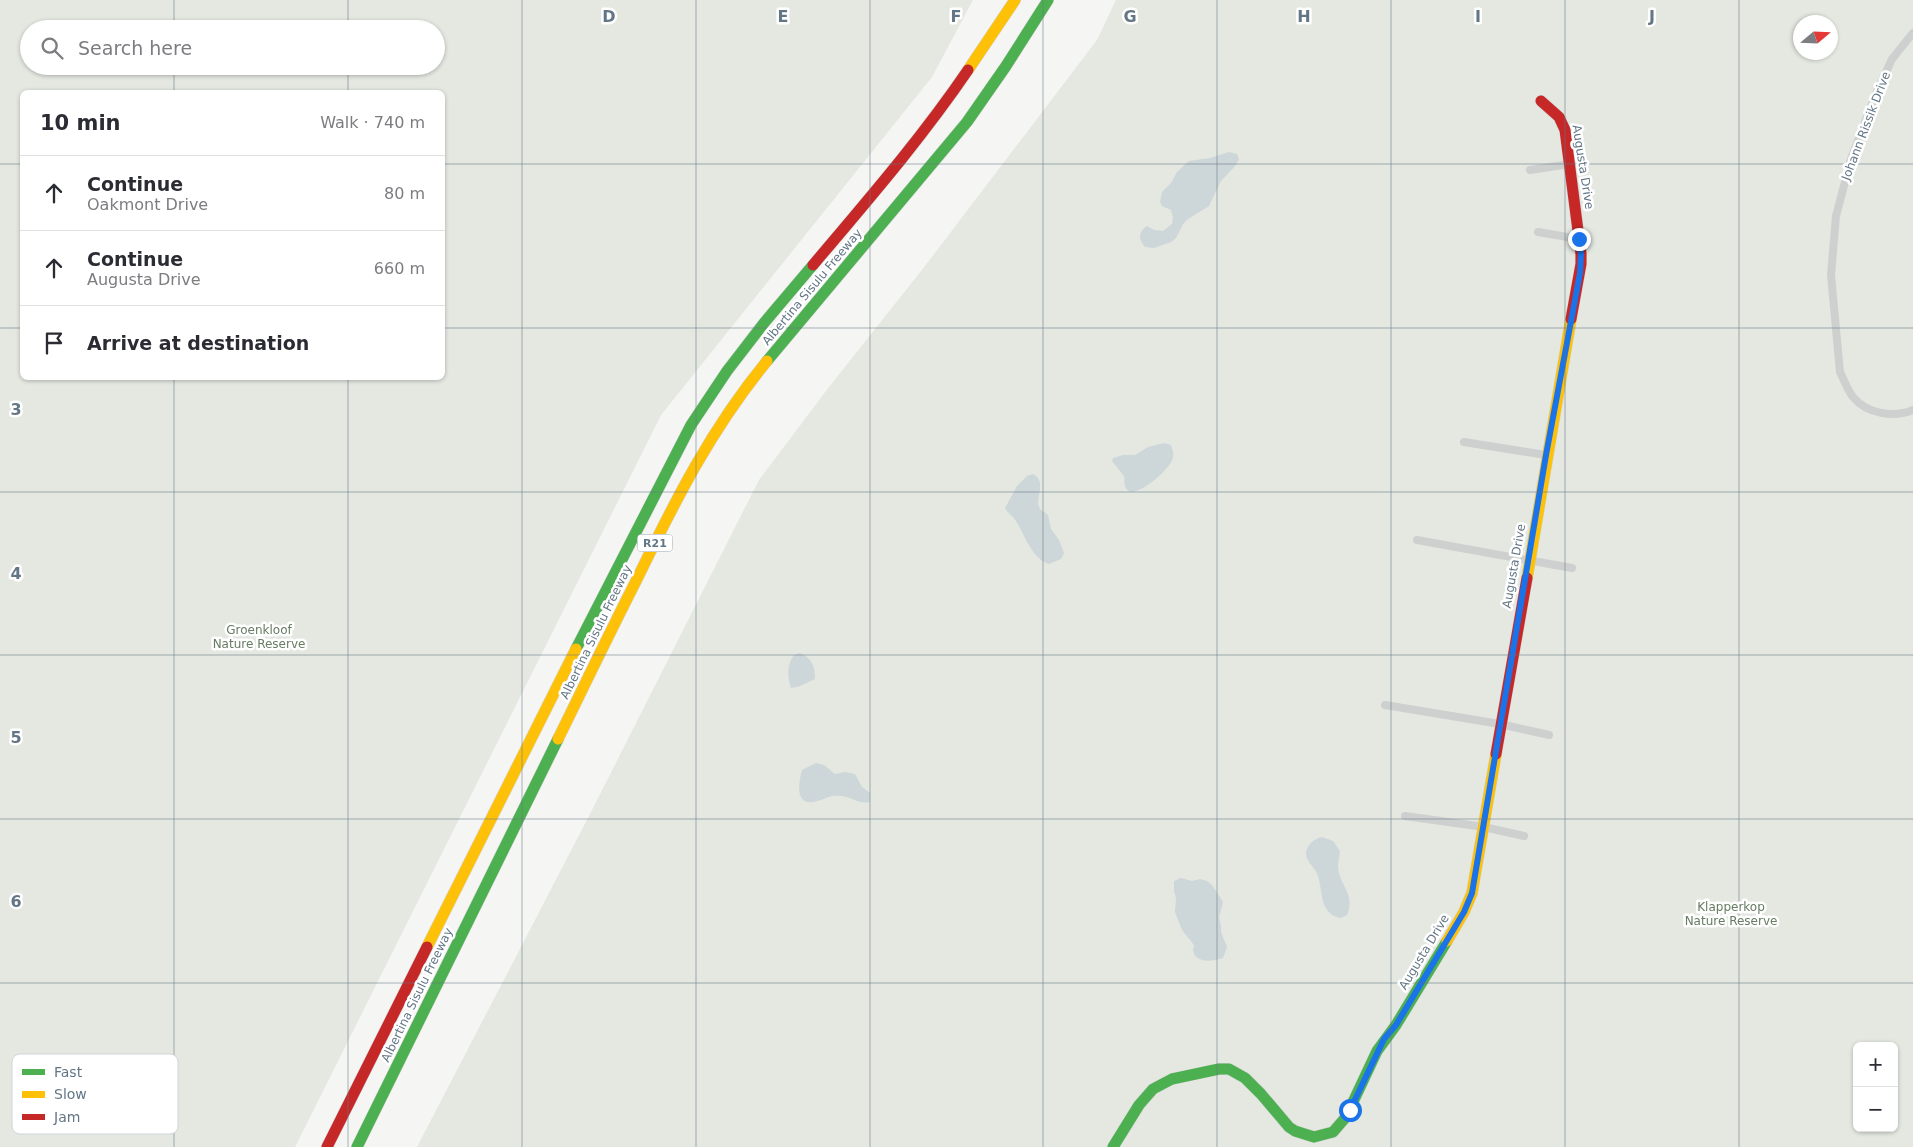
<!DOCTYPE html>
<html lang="en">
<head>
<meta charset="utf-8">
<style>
	:root { --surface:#fff; --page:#f7f7f7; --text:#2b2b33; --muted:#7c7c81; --line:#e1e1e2 }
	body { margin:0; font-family:"DejaVu Sans",sans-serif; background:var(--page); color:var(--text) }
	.controls { position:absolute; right:15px; bottom:15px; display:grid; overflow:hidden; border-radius:8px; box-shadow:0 1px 4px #0004 }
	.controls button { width:45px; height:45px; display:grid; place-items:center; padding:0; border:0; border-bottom:1px solid var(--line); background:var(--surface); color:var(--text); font:25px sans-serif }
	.compass { position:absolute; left:1793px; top:15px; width:45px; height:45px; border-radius:50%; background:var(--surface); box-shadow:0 1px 4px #0004; rotate:71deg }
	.stop { position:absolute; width:15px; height:15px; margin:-11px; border:4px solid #1a73e8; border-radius:50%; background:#fff }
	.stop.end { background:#1a73e8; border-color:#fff; box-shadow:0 1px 5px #0008 }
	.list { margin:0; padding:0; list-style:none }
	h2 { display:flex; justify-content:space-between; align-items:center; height:65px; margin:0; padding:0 20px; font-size:21px }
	h2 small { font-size:16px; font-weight:400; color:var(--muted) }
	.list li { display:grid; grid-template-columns:32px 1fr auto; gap:15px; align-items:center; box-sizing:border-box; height:75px; padding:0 20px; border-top:1px solid var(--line) }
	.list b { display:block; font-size:19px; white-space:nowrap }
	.list p { margin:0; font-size:16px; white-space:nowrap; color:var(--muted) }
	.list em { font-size:16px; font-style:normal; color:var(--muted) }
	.icon { flex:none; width:28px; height:28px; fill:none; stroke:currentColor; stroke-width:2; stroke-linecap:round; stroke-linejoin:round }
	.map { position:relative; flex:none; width:1913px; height:1147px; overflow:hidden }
	.search { position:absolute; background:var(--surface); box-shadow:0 1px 4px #0004; left:20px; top:20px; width:425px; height:55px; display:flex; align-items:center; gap:12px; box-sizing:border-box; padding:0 18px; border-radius:28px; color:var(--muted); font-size:19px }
	.panel { position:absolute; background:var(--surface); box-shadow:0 1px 4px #0004; left:20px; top:90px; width:425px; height:290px; border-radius:8px }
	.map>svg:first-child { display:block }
	.green { fill:#e4e8e1; fill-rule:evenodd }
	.water { fill:#cdd6d8 }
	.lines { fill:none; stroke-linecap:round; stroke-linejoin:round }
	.fast-casing { stroke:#d1d3d3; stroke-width:12 }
	.slow-casing { stroke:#d1d3d3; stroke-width:12 }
	.jam-casing { stroke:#d1d3d3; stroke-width:12 }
	.street { stroke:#ced0d0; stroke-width:8 }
	.fast { stroke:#4caf50; stroke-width:11 }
	.slow { stroke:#ffc107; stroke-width:11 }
	.jam { stroke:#c62828; stroke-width:11 }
	.route { stroke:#1a73e8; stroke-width:6 }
	.grid { fill:none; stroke:#637685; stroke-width:1; stroke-opacity:0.55 }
	.labels { text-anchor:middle; stroke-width:5; stroke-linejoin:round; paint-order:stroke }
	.shield { fill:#fff; stroke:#929faa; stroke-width:1 }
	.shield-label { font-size:11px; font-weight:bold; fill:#637685 }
	.street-label { font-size:12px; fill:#637685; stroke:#fff }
	.park-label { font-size:12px; fill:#677c62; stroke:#fff }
	.key { fill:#fff; stroke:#d0d6da; stroke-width:1 }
	.key-label { font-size:14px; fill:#637685 }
	.grid-label { font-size:16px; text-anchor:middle; font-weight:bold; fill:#637685; stroke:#fff; stroke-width:5; stroke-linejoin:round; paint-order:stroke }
</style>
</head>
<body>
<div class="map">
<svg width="1913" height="1147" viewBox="0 0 1913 1147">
	<rect width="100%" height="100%" fill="#f5f5f3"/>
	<g class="green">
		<path d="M0 0H973L932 77 661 415 295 1147H0ZM29 29H436V66H29ZM22 92H442V378H22Z"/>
		<path d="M1116 0H1913V1147H417L589 816 759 480 829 387 925 266 1097 40ZM1800 22H1830V52H1800ZM1857 1046H1894V1128H1857Z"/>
	</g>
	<g class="water">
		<path d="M1229 152 1237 154 1239 159 1236 165 1221 181 1209 206 1188 219 1183 224 1176 238 1171 242 1154 248 1145 247C1138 239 1138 232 1147 226L1154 230 1163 231 1172 224 1173 218 1171 210 1162 206 1160 202 1162 192 1171 183 1177 172 1189 161 1210 158Z"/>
		<path d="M1164 443 1171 445C1172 449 1174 453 1173 457 1171 469 1142 493 1130 492 1123 487 1125 484 1124 476L1112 461 1113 458 1123 455H1135L1148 447Z"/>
		<path d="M1033 474C1049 483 1032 501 1041 510 1043 512 1046 513 1048 515L1051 529 1059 540 1064 553 1061 559 1049 564C1030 558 1024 531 1013 517 1010 514 1007 512 1005 508L1017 486 1027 476Z"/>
		<path d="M800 653C812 658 815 667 815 679L800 686 791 688C787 677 787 664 794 655Z"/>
		<path d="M816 763 824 765 835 774 845 772 855 774 862 787 870 793V802C858 805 851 796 840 796 829 795 828 798 818 801 795 808 798 785 802 770Z"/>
		<path d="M1322 837 1333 841 1340 851C1340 856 1338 861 1338 867 1339 885 1356 894 1347 915L1341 918C1319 914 1323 891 1318 876 1316 869 1311 866 1308 860 1302 849 1312 839 1322 837Z"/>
		<path d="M1181 878 1192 881 1200 879 1207 881 1212 885 1223 902 1219 917 1221 926V932L1227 947 1223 958C1213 961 1203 963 1195 956L1193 950 1194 945 1182 930 1175 912 1176 898 1174 891V881Z"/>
	</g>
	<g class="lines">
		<g class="fast-casing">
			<g id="fast">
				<polyline points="767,361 967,122 1006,66 1048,0"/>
				<polyline points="576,649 691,425 727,371 764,323 813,265"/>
				<polyline points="357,1147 558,739"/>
				<polyline points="1113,1147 1139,1105 1153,1089 1172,1079 1219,1069 1229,1069 1245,1078 1261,1094 1289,1127 1295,1131 1314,1137 1333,1132 1346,1117 1377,1051 1396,1025 1447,941"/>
			</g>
		</g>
		<g class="slow-casing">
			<g id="slow">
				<polyline points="968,70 1015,0"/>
				<polyline points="1527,578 1571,319"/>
				<path d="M558 739C584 686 610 632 637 579 675 501 711 429 767 361"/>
				<polyline points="1447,941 1464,912 1472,893 1496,754"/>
				<polyline points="427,947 576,649"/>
			</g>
		</g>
		<g class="jam-casing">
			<g id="jam">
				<polyline points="1541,101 1559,117 1565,130 1581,254 1581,264 1571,319"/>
				<path d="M813 265C867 201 921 139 968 70"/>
				<polyline points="1496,754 1527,578"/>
				<polyline points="327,1147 427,947"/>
			</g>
		</g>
		<g class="street">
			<path d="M1913 33 1892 59 1875 96 1851 159 1836 216 1831 275 1840 372C1844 380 1847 389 1853 397 1867 414 1894 418 1913 410"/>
			<polyline points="1530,170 1570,164"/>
			<polyline points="1538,232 1579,239"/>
			<polyline points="1464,442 1546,455"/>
			<polyline points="1417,540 1572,568"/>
			<polyline points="1385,705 1500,724 1549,735"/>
			<polyline points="1405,816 1484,827 1524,836"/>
		</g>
		<use href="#fast" class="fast"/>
		<use href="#slow" class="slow"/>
		<use href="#jam" class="jam"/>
	</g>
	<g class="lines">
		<polyline class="route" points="1350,1110 1384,1039 1396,1025 1464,912 1472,893 1546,455 1580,273 1581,254 1579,239"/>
	</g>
	<path class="grid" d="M174 0V29M348 0V29M522 0V1147M696 0V1147M870 0V1147M1043 0V1147M1217 0V1147M1391 0V1147M1565 0V1147M1739 0V1147M174 66V92M348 66V92M0 164H22M442 164H1913M0 328H22M442 328H1913M174 378V1147M348 378V1147M0 492H1913M0 655H1913M0 819H1913M0 983H1913"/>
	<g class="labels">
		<rect class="shield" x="637.5" y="534.5" width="35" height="17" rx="4"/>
		<g class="shield-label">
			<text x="655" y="547">R21</text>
		</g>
		<g class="street-label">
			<text transform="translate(1866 126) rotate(-69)" y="4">Johann Rissik Drive</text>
			<text transform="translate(1583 167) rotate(81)" y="4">Augusta Drive</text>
			<text transform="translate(812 287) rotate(-50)" y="4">Albertina Sisulu Freeway</text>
			<text transform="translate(1514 566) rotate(-80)" y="4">Augusta Drive</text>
			<text transform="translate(596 632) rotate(-64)" y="4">Albertina Sisulu Freeway</text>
			<text transform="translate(1424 952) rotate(-59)" y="4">Augusta Drive</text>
			<text transform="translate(417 995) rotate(-64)" y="4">Albertina Sisulu Freeway</text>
		</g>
		<g class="park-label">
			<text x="259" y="634">Groenkloof<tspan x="259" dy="14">Nature Reserve</tspan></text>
			<text x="1731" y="911">Klapperkop<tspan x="1731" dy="14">Nature Reserve</tspan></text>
		</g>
	</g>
	<rect x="12" y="1054" width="166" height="80" rx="8" class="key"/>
	<rect x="22" y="1069" width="23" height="6" fill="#4caf50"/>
	<rect x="22" y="1091" width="23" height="7" fill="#ffc107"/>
	<rect x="22" y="1114" width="23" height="6" fill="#c62828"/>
	<g class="key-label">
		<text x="54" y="1077">Fast</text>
		<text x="54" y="1099">Slow</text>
		<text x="54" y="1122">Jam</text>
	</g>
	<g class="grid-label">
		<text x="609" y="22">D</text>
		<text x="783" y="22">E</text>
		<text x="956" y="22">F</text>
		<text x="1130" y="22">G</text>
		<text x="1304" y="22">H</text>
		<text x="1478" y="22">I</text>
		<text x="1652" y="22">J</text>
		<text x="16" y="415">3</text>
		<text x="16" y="579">4</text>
		<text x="16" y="743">5</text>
		<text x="16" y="907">6</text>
	</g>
</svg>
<div class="controls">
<button>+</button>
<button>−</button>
</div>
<svg class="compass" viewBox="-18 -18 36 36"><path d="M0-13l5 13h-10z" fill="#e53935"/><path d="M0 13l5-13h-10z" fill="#7c7c81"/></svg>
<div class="stop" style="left:1350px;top:1110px"></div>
<div class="stop end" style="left:1579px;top:239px"></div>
<div class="search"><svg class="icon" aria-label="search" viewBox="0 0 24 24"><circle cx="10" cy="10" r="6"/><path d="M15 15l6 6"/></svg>Search here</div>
<section class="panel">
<h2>10 min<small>Walk · 740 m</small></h2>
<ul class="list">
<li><svg class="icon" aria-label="ahead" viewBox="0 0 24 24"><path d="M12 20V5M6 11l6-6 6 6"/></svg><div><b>Continue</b><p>Oakmont Drive</p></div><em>80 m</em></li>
<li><svg class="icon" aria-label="ahead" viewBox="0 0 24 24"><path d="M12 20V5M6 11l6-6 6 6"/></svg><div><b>Continue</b><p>Augusta Drive</p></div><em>660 m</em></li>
<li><svg class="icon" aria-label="arrive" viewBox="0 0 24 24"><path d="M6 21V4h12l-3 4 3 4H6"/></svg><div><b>Arrive at destination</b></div></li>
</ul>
</section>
</div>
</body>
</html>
